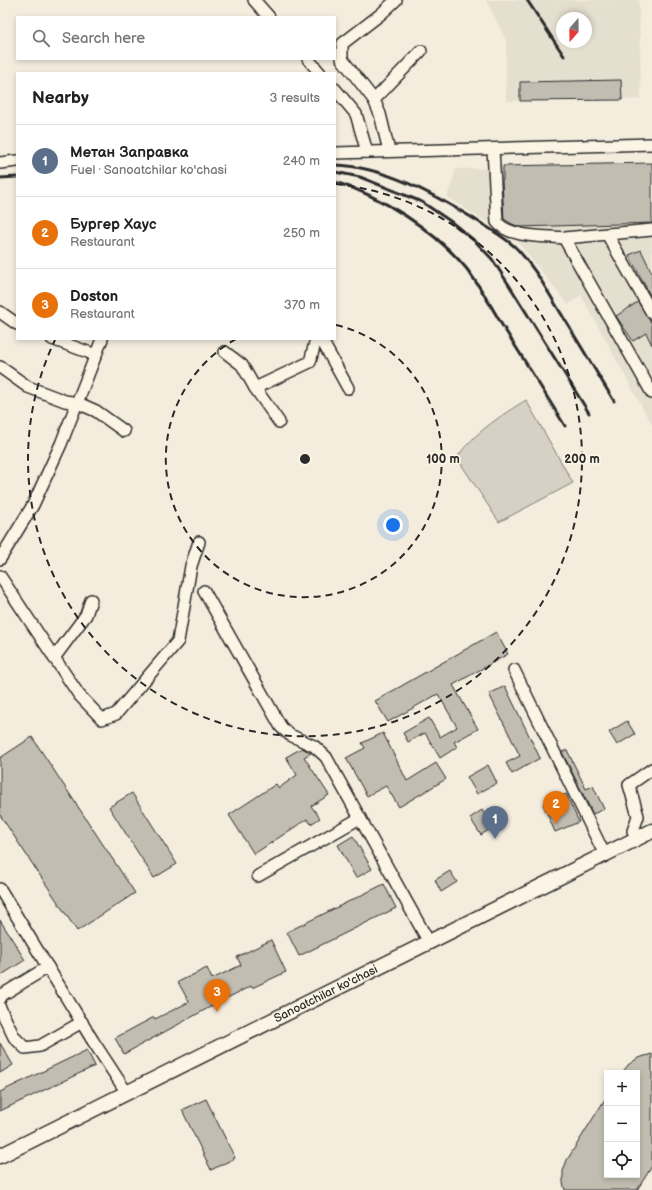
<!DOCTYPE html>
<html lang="en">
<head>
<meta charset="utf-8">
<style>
	:root { --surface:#fff; --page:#f6f6f6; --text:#222; --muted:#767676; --line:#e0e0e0; --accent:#d93025 }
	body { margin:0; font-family:"Balsamiq Sans",sans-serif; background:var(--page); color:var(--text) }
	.controls { position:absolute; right:12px; bottom:12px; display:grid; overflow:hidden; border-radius:0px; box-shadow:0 2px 6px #0003 }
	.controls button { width:36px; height:36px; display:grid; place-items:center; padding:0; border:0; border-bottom:1px solid var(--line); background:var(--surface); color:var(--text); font:20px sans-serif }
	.compass { position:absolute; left:556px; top:12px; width:36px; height:36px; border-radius:50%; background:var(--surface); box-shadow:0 2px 6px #0003; rotate:200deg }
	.you { position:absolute; left:393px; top:525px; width:14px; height:14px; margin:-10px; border:3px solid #fff; border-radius:50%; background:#1a73e8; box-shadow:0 0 0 6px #1a73e833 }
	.badge { display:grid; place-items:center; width:26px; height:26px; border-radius:50%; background:var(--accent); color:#fff; font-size:13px; font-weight:700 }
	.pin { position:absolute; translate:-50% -33px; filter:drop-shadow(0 1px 2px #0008) }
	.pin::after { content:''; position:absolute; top:21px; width:14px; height:12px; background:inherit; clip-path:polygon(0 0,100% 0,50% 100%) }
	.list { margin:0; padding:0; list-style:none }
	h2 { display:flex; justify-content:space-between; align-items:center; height:52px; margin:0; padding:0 16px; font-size:17px }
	h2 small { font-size:13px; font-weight:400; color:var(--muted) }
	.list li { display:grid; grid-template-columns:26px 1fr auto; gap:12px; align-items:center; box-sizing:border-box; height:72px; padding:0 16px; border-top:1px solid var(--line) }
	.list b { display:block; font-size:15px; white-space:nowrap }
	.list p { margin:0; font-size:13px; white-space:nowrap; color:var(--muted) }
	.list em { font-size:13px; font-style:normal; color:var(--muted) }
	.icon { flex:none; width:22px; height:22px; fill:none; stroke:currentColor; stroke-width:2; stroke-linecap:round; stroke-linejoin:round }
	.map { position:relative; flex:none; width:652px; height:1190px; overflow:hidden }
	.search { position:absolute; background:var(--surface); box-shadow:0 2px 6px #0003; left:16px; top:16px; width:320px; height:44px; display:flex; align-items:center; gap:10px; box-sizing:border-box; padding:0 14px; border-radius:0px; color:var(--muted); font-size:15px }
	.panel { position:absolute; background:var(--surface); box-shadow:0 2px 6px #0003; left:16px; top:72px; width:320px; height:268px; border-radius:0px }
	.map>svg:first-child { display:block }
	.built { fill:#e5dfd0; fill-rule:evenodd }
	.green { fill:#d6d1c4; stroke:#807e78 }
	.building { fill:#c2bdb1; stroke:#2b2b2b }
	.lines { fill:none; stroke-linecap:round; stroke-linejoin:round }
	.minor-casing { stroke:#2b2b2b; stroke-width:14 }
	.major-casing { stroke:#2b2b2b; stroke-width:17 }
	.minor { stroke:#fcf5e5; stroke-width:11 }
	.major { stroke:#fcf5e5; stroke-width:14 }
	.rail { stroke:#2b2b2b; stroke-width:3 }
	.ring { fill:none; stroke:#2b2b2b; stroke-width:2; stroke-dasharray:7 5 }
	.labels { text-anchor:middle; stroke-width:3.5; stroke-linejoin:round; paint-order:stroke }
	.street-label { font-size:12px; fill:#2b2b2b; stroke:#fcf5e5 }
	.centre { fill:#2b2b2b; stroke:#fcf5e5; stroke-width:2 }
	.ring-label { font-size:12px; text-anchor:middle; font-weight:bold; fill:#2b2b2b; stroke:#fcf5e5; stroke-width:3.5; stroke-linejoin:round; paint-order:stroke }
</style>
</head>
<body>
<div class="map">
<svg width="652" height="1190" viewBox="0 0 652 1190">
	<rect width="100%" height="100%" fill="#f4edde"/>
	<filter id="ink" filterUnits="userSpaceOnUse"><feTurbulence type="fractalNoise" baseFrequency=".025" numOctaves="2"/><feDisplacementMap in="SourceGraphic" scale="8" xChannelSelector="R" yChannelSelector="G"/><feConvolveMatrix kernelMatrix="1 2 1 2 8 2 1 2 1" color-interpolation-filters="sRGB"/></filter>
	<g filter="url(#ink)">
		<g class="built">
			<path d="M486 0H639L641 99 506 101V41ZM562 18H586V42H562Z"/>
			<polygon points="652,166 652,425 581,295 568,305 518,242 447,197 456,169"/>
		</g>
		<path class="green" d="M526 400 573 483 499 522 457 458C471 435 503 414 526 400Z"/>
		<g class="building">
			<polygon points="621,80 622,100 520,101 520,82"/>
			<polygon points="652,163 652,223 520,227 512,224 504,219 502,180 503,180 503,166"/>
			<polygon points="641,250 652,273 652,299 629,255"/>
			<polygon points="638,302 652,324 652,345 646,333 633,341 616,316"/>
			<polygon points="496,632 508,654 453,685 478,729 454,742 457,747 440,758 425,733 408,742 403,733 429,718 440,737 457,727 438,694 388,722 375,701"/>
			<polygon points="505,686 540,758 512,774 506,763 520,756 489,694"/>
			<polygon points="627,721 635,734 617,745 609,732"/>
			<polygon points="383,733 407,781 436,763 446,779 399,807 386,786 367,796 346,758 365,748 362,743"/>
			<polygon points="32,737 135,893 77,931 0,815 0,758"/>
			<polygon points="302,748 311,753 304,757 329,795 311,806 320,818 311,824 307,819 254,854 229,815 276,784 279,788 297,775 286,757"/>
			<polygon points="567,750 586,789 593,786 604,809 593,814 562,752"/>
			<polygon points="488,765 497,783 477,794 467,777"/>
			<polygon points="132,793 177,864 154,878 109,807"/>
			<polygon points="566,794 579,822 555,832 543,804"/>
			<polygon points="482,810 493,827 481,835 470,818"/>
			<polygon points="353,836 372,869 356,878 338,845"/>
			<polygon points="450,871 457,882 441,892 435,880"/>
			<polygon points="384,884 396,908 299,956 287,932"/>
			<polygon points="0,920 25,960 0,976"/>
			<polygon points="271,940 286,972 252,988 251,986 223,1000 124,1054 115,1038 154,1017 155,1019 189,1002 178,982 207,968 212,979 241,965 237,957"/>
			<polygon points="0,1043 13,1065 0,1073"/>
			<polygon points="87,1050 95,1066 0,1111 0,1092"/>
			<polygon points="652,1054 652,1166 637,1190 565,1190 563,1183 563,1171 567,1160 607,1096 607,1175 637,1175 637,1073 622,1073 628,1065 638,1058"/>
			<polygon points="206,1099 235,1158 211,1170 182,1110"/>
		</g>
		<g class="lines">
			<g class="minor-casing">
				<g id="minor">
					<polyline points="254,0 269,17"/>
					<polyline points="308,59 320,73"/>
					<polyline points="335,89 356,114 367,152"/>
					<polyline points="374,100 342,59 342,44 381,14 396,0"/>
					<path d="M493 149 497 222C509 238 545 236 564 238L652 393"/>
					<polyline points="389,151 380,114 374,100 421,51"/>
					<polyline points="335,153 652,144"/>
					<polyline points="0,163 17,161"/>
					<polyline points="607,234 652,313"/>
					<polyline points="564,238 652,230"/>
					<polyline points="0,312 17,324"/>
					<polyline points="52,339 96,355"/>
					<polyline points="321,339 348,388"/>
					<polyline points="225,352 242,365 255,388 279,422"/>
					<polyline points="0,367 28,387 65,401 78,403 96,411 124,431"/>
					<polyline points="255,388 310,362 316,339"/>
					<polyline points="0,559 33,505 61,444 102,339"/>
					<polyline points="0,576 79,695 102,719 116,714 178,641 191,566 199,542"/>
					<polyline points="204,591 281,727 290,735 314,746 326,757 425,935"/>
					<polyline points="54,658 86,615 91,600"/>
					<polyline points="514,670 601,847"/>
					<polyline points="633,831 638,816 629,785 652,769"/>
					<polyline points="258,876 360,818"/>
					<polyline points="0,889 93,1041 127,1093"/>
					<polyline points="0,999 2,995 48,967"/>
					<polyline points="0,1008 14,1037 25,1048 40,1046 82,1022"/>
				</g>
			</g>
			<g class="major-casing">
				<g id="major">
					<path id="s1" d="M0 1156 652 831"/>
				</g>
			</g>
			<use href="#minor" class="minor"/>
			<use href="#major" class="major"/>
			<g class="rail">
				<polyline points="527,0 564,56"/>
				<path d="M335 165C385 167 429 192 471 217 485 226 501 235 514 246 524 255 531 266 539 277L614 401"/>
				<polyline points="335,172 360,177 422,202 450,221 476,242 492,259 509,285 589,413"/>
				<polyline points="0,178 17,177"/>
				<path d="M335 182C382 196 435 231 466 268 480 286 491 306 502 325 523 358 544 392 565 426"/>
			</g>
		</g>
	</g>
	<g class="ring">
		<path d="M336 325A138 138 0 1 1 236 339"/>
		<path d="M336 184A277 277 0 1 1 55 340"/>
	</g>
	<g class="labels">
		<g class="street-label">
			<text dy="4" stroke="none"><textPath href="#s1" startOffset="364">Sanoatchilar ko'chasi</textPath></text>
		</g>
	</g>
	<circle cx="305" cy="459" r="6" class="centre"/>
	<g class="ring-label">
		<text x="443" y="463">100 m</text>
		<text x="582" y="463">200 m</text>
	</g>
</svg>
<div class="controls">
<button>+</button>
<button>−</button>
<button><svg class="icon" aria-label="locate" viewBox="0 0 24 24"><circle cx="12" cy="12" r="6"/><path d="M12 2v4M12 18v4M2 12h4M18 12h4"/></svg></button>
</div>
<svg class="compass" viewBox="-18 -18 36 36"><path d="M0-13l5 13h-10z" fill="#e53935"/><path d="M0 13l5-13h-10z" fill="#767676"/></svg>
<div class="you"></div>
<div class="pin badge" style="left:495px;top:839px;background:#5c6f8a">1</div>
<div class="pin badge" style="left:556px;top:824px;background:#e8710a">2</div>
<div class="pin badge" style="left:217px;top:1012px;background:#e8710a">3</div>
<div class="search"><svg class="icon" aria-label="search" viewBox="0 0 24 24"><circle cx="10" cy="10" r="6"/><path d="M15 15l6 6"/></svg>Search here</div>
<section class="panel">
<h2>Nearby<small>3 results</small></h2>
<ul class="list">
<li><span class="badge" style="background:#5c6f8a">1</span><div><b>Метан Заправка</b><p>Fuel · Sanoatchilar ko'chasi</p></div><em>240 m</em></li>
<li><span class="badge" style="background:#e8710a">2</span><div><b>Бургер Хаус</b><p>Restaurant</p></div><em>250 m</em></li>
<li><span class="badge" style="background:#e8710a">3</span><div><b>Doston</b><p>Restaurant</p></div><em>370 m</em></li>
</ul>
</section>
</div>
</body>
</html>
